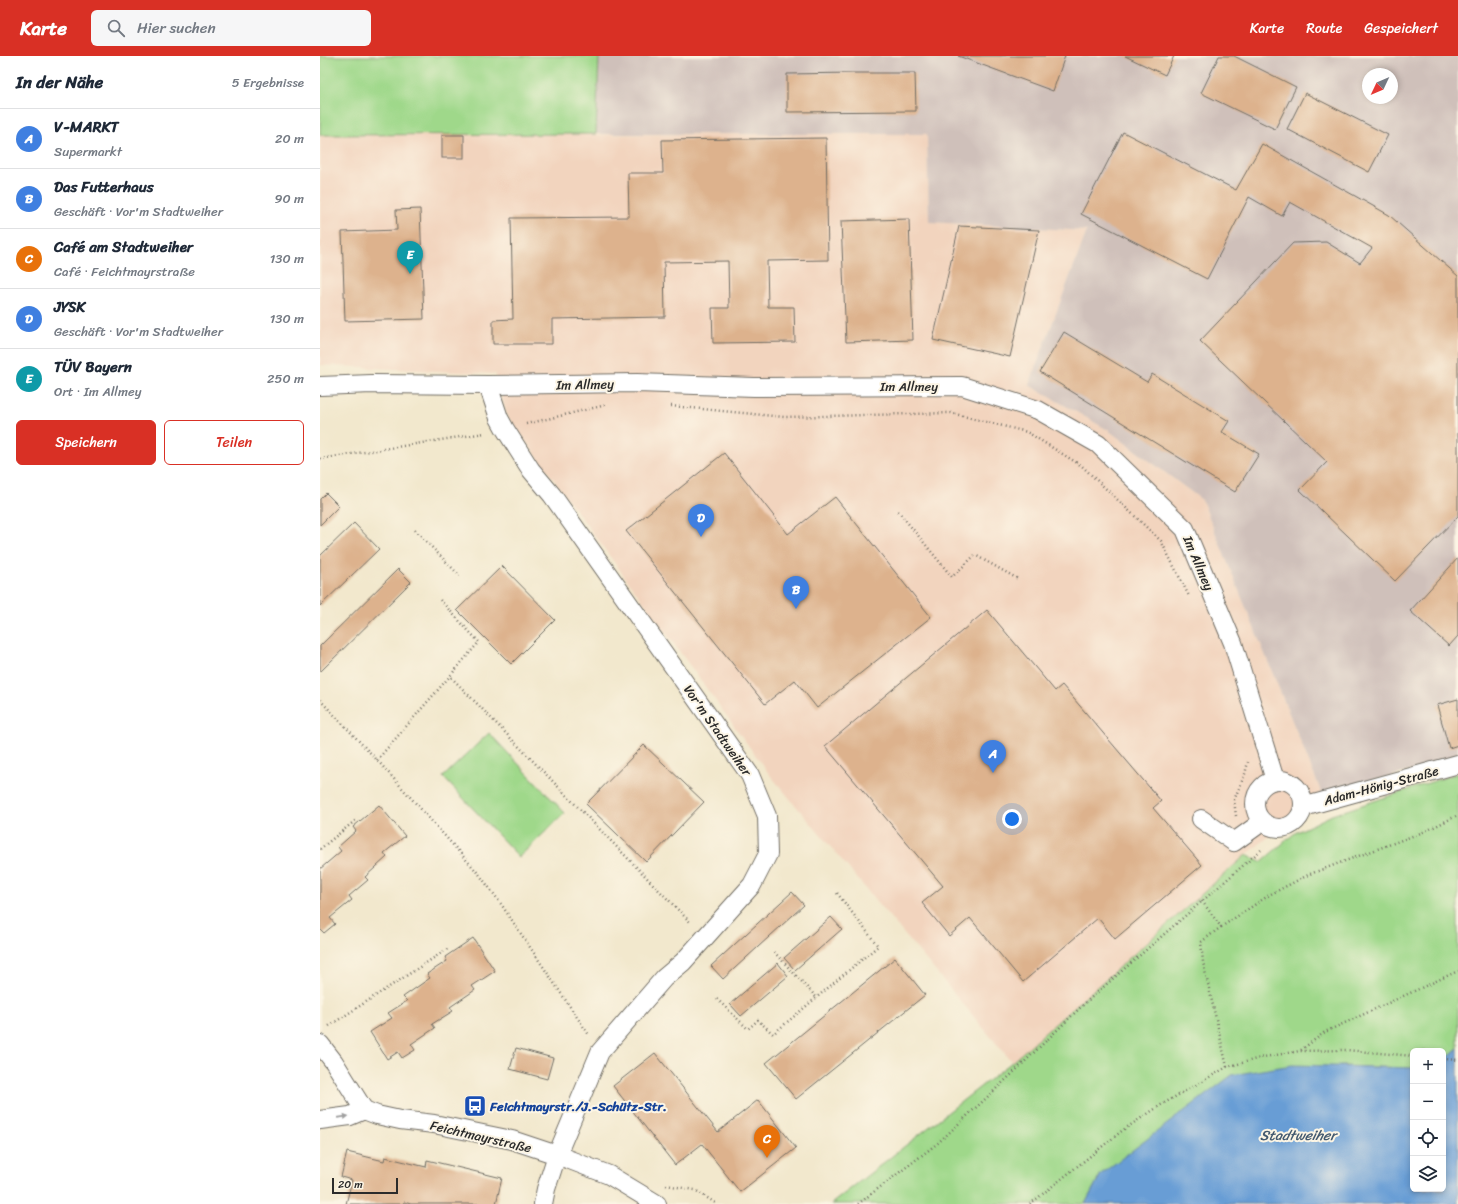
<!DOCTYPE html>
<html lang="de">
<head>
<meta charset="utf-8">
<style>
	:root { --surface:#fff; --page:#f6f6f7; --text:#1f2937; --muted:#747a83; --line:#e0e1e3; --accent:#d93025 }
	body { margin:0; font-family:Sriracha,sans-serif; background:var(--page); color:var(--text) }
	.controls { position:absolute; right:12px; bottom:12px; display:grid; overflow:hidden; border-radius:6px; box-shadow:0 2px 6px #0003 }
	.controls button { width:36px; height:36px; display:grid; place-items:center; padding:0; border:0; border-bottom:1px solid var(--line); background:var(--surface); color:var(--text); font:20px sans-serif }
	.compass { position:absolute; left:1042px; top:12px; width:36px; height:36px; border-radius:50%; background:var(--surface); box-shadow:0 2px 6px #0003; rotate:226deg }
	.scale { position:absolute; left:12px; bottom:10px; width:66px; box-sizing:border-box; padding-left:4px; border:2px solid #2b2b2b; border-top:0; font-size:11px; line-height:14px; white-space:nowrap; color:#2b2b2b; -webkit-text-stroke:3px #fcf5e5; paint-order:stroke }
	.you { position:absolute; left:692px; top:763px; width:14px; height:14px; margin:-10px; border:3px solid #fff; border-radius:50%; background:#1a73e8; box-shadow:0 0 0 6px #1a73e833 }
	.badge { display:grid; place-items:center; width:26px; height:26px; border-radius:50%; background:var(--accent); color:#fff; font-size:13px; font-weight:700 }
	.pin { position:absolute; translate:-50% -33px; filter:drop-shadow(0 1px 2px #0008) }
	.pin::after { content:''; position:absolute; top:21px; width:14px; height:12px; background:inherit; clip-path:polygon(0 0,100% 0,50% 100%) }
	.list { margin:0; padding:0; list-style:none }
	h2 { display:flex; justify-content:space-between; align-items:center; height:52px; margin:0; padding:0 16px; font-size:17px }
	h2 small { font-size:13px; font-weight:400; color:var(--muted) }
	.list li { display:grid; grid-template-columns:26px 1fr auto; gap:12px; align-items:center; box-sizing:border-box; height:60px; padding:0 16px; border-top:1px solid var(--line) }
	.list b { display:block; font-size:15px; white-space:nowrap }
	.list p { margin:0; font-size:13px; white-space:nowrap; color:var(--muted) }
	.list em { font-size:13px; font-style:normal; color:var(--muted) }
	.actions { display:flex; gap:8px; padding:12px 16px }
	.actions a { flex:1; padding:9px 0; border:1px solid var(--accent); border-radius:6px; text-align:center; font-size:14px; color:var(--accent) }
	.actions .main { background:var(--accent); color:#fff }
	.icon { flex:none; width:22px; height:22px; fill:none; stroke:currentColor; stroke-width:2; stroke-linecap:round; stroke-linejoin:round }
	.map { position:relative; flex:none; width:1138px; height:1148px; overflow:hidden }
	header { display:flex; align-items:center; gap:24px; box-sizing:border-box; height:56px; padding:0 20px; background:var(--accent); color:#fff }
	header strong { font-size:19px }
	nav { display:flex; gap:22px; margin-inline-start:auto; font-size:14px }
	.search { width:280px; height:36px; background:var(--page); display:flex; align-items:center; gap:10px; box-sizing:border-box; padding:0 14px; border-radius:6px; color:var(--muted); font-size:15px }
	main { display:flex }
	aside { flex:1; background:var(--surface) }
	.map>svg:first-child { display:block }
	.built { fill:#f2d4be }
	.industrial { fill:#cfc0ba; fill-rule:evenodd }
	.green { fill:#9fd88a; stroke:#65825a }
	.water { fill:#689dd5; stroke:#4a6480 }
	.building { fill:#ddb28d }
	.lines { fill:none; stroke-linecap:round; stroke-linejoin:round }
	.minor-casing { stroke:#716d64; stroke-width:20 }
	.path { stroke:#716d64; stroke-width:2.5; stroke-dasharray:1 3; stroke-linecap:butt }
	.minor { stroke:#fff; stroke-width:18 }
	.oneway { fill:#a0a0a0 }
	.labels { text-anchor:middle; stroke-width:4; stroke-linejoin:round; paint-order:stroke }
	.street-label { font-size:13px; fill:#2b2b2b; stroke:#fcf5e5 }
	.transit-label { font-size:13px; font-weight:bold; fill:#164399; stroke:#fcf5e5; text-anchor:start }
	.water-label { font-size:14px; font-style:italic; fill:#43596f; stroke:#fcf5e5 }
</style>
</head>
<body>
<header>
<strong>Karte</strong>
<div class="search"><svg class="icon" aria-label="search" viewBox="0 0 24 24"><circle cx="10" cy="10" r="6"/><path d="M15 15l6 6"/></svg>Hier suchen</div>
<nav><a>Karte</a><a>Route</a><a>Gespeichert</a></nav>
</header>
<main>
<aside>
<h2>In der Nähe<small>5 Ergebnisse</small></h2>
<ul class="list">
<li><span class="badge" style="background:#3f7fe0">A</span><div><b>V-MARKT</b><p>Supermarkt</p></div><em>20 m</em></li>
<li><span class="badge" style="background:#3f7fe0">B</span><div><b>Das Futterhaus</b><p>Geschäft · Vor'm Stadtweiher</p></div><em>90 m</em></li>
<li><span class="badge" style="background:#e8710a">C</span><div><b>Café am Stadtweiher</b><p>Café · Feichtmayrstraße</p></div><em>130 m</em></li>
<li><span class="badge" style="background:#3f7fe0">D</span><div><b>JYSK</b><p>Geschäft · Vor'm Stadtweiher</p></div><em>130 m</em></li>
<li><span class="badge" style="background:#0f9aa8">E</span><div><b>TÜV Bayern</b><p>Ort · Im Allmey</p></div><em>250 m</em></li>
</ul>
<div class="actions"><a class="main">Speichern</a><a>Teilen</a></div>
</aside>
<div class="map">
<svg width="1138" height="1148" viewBox="0 0 1138 1148">
	<rect width="100%" height="100%" fill="#fcf5e5"/>
	<filter id="ink" filterUnits="userSpaceOnUse"><feTurbulence type="fractalNoise" baseFrequency=".025" numOctaves="2"/><feDisplacementMap in="SourceGraphic" scale="8" xChannelSelector="R" yChannelSelector="G"/><feConvolveMatrix kernelMatrix="1 2 1 2 8 2 1 2 1" color-interpolation-filters="sRGB"/></filter>
	<filter id="wash" filterUnits="userSpaceOnUse"><feTurbulence type="fractalNoise" baseFrequency=".012" numOctaves="4" result="noise"/><feDisplacementMap in="SourceGraphic" scale="16" xChannelSelector="R" yChannelSelector="G"/><feGaussianBlur stdDeviation="0.9" result="paint"/><feColorMatrix in="noise" values="0 0 0 0 0 0 0 0 0 0 0 0 0 0 0 0 0 1.4 0 .05"/><feComposite in="paint" operator="in"/></filter>
	<g filter="url(#wash)">
		<rect width="100%" height="100%" fill="#f2e8cd"/>
		<polygon class="built" points="607,78 609,166 767,175 709,329 788,374 882,444 1002,738 926,799 692,1006 450,719 187,360 175,318 0,309 0,79"/>
		<path class="industrial" d="M279 0H1138V703L1002 738 882 444 788 374 709 329 767 175 609 166 607 78H276ZM1048 18H1072V42H1048Z"/>
		<g class="green">
			<polygon points="0,0 279,0 276,78 0,79"/>
			<polygon points="169,677 245,757 199,801 123,721"/>
			<polygon points="1138,717 1138,992 1123,1005 1123,995 1093,995 1093,1012 1021,1010 781,1118 765,1148 511,1148 692,1006 926,799 941,806 975,777 1012,759"/>
		</g>
		<polygon class="water" points="1138,992 1138,1148 765,1148 781,1118 912,1019 972,1009 1093,1012 1093,1133 1123,1133 1123,1005"/>
		<g id="blocks">
			<g class="building">
				<polygon points="638,0 745,0 733,35"/>
				<polygon points="805,0 854,0 845,19"/>
				<polygon points="899,0 914,0 976,31 955,73 881,37"/>
				<polygon points="533,17 595,17 596,55 467,56 467,18"/>
				<polygon points="985,37 1068,79 1049,116 967,73"/>
				<polygon points="803,76 916,134 942,88 1069,159 1138,220 1138,460 1075,525 980,434 1007,406 880,285 973,187 1006,186 1040,207 1052,192 970,146 962,160 929,141 887,223 761,158"/>
				<rect x="122" y="79" width="22" height="23"/>
				<polygon points="506,82 508,204 447,205 448,251 474,251 475,286 393,287 392,252 409,252 408,205 344,206 345,261 232,263 232,288 173,288 173,264 193,263 191,162 309,161 308,117 343,117 342,84"/>
				<polygon points="100,153 104,263 25,265 22,176 77,174 76,154"/>
				<polygon points="589,163 593,284 526,286 521,165"/>
				<polygon points="639,170 719,174 690,301 613,284"/>
				<polygon points="744,276 827,326 832,318 909,365 902,376 939,398 915,436 720,316"/>
				<polygon points="404,397 468,478 515,441 611,561 497,652 475,624 445,648 306,475"/>
				<polygon points="6,437 19,450 0,469 0,443"/>
				<polygon points="34,467 59,493 0,550 0,500"/>
				<polygon points="1138,502 1138,580 1129,590 1090,555"/>
				<polygon points="182,510 235,564 191,608 137,554"/>
				<polygon points="78,513 91,526 0,616 0,590"/>
				<polygon points="667,554 735,635 742,629 841,745 833,752 882,809 795,883 778,862 703,926 650,862 629,880 602,847 623,830 505,690"/>
				<polygon points="1138,643 1138,689 1129,692 1117,649"/>
				<polygon points="324,689 384,746 326,806 266,748"/>
				<polygon points="59,749 85,780 64,797 67,801 45,821 48,824 29,840 32,844 10,862 15,868 4,877 0,873 0,813 21,795 18,791 36,775 33,771"/>
				<polygon points="472,836 484,849 403,923 391,910"/>
				<polygon points="511,861 522,873 475,914 464,902"/>
				<polygon points="153,882 175,915 152,930 155,934 130,951 133,955 112,968 115,972 91,988 95,994 82,1002 78,996 67,1003 50,976 72,962 68,957 87,945 83,941 110,922 107,918 127,905 125,901"/>
				<polygon points="575,902 605,939 476,1043 446,1007"/>
				<polygon points="458,907 468,920 421,960 410,948"/>
				<polygon points="196,992 233,1002 227,1023 190,1013"/>
				<polygon points="335,997 398,1076 438,1044 476,1092 420,1136 382,1088 355,1109 293,1030"/>
				<polygon points="27,1096 64,1105 65,1101 106,1111 107,1104 182,1122 176,1148 91,1148 84,1146 83,1148 26,1148 32,1124 21,1121"/>
			</g>
		</g>
	</g>
	<g filter="url(#ink)">
		<use href="#blocks" fill-opacity="0" stroke="#716d64" stroke-width="1"/>
		<g class="lines">
			<g class="minor-casing">
				<g id="minor">
					<polyline points="168,329 179,362 185,373 211,414 232,439 430,719 447,760 448,798 432,829 363,906 344,922 280,996 237,1099 226,1133 223,1148"/>
					<polyline points="0,330 52,328 168,329 317,327 434,331 642,330 718,354 778,388 865,473 913,587 955,724"/>
					<circle cx="959" cy="748" r="24"/>
					<polyline points="983,751 1138,708"/>
					<polyline points="881,763 914,786 942,766"/>
					<polyline points="0,988 14,1006 44,1054"/>
					<polyline points="0,1064 30,1060 44,1054 57,1059 80,1064 114,1068 192,1084 237,1099 289,1119 337,1148"/>
				</g>
			</g>
			<g class="path">
				<polyline points="351,350 464,361 631,357 707,376 762,410 841,485 869,540"/>
				<polyline points="206,368 286,349"/>
				<polyline points="0,403 165,377"/>
				<polyline points="578,455 632,521 655,499 698,523"/>
				<polyline points="95,474 140,520"/>
				<polyline points="120,544 159,586 130,620 371,867"/>
				<polyline points="0,644 57,704 159,818 179,845 269,979"/>
				<polyline points="57,704 130,620"/>
				<polyline points="916,760 914,744 925,718 928,706"/>
				<polyline points="0,793 36,764"/>
				<polyline points="882,845 901,871 881,886 883,906 907,1011"/>
				<polyline points="901,871 951,838 990,818 1106,775 1138,759"/>
				<polyline points="454,896 497,942"/>
				<polyline points="397,943 428,973 438,964 453,978 558,890 517,837"/>
				<polyline points="9,970 129,892"/>
				<polyline points="981,994 1005,976 1138,915"/>
				<polyline points="1123,1003 1138,1004"/>
				<polyline points="346,1129 375,1134 397,1148"/>
				<polyline points="538,1148 618,1087 692,1018 765,947 941,794"/>
				<polyline points="710,1148 803,1074 841,1049 907,1011 944,1001 980,995 1026,994 1093,1000"/>
			</g>
			<use href="#minor" class="minor"/>
		</g>
		<defs><path id="oneway-solid" d="M-6-.8H1V-3.2L6.5 0L1 3.2V.8H-6Z"/></defs>
		<use class="oneway" href="#oneway-solid" transform="translate(23 1061) rotate(-8)"/>
	</g>
	<defs>
		<g id="bus-square" transform="scale(1.15)"><rect x="-9" y="-9" width="18" height="18" rx="4" fill="#1a4fb4" stroke="#fcf5e5"/><path d="M-5-6H5V4H4V6H2V4H-2V6H-4V4H-5ZM-3.5-4V0h7V-4ZM-3.5 1.2v1.5H-2V1.2ZM2 1.2v1.5H3.5V1.2Z" fill="#fff"/></g>
	</defs>
	<g fill-rule="evenodd">
		<use href="#bus-square" x="155" y="1050"/>
	</g>
	<g class="labels">
		<g class="street-label">
			<text transform="translate(265 328) rotate(-1)" y="5">Im Allmey</text>
			<text x="589" y="335">Im Allmey</text>
			<text transform="translate(879 507) rotate(67)" y="5">Im Allmey</text>
			<text transform="translate(398 674) rotate(55)" y="5">Vor'm Stadtweiher</text>
			<text transform="translate(1061 729) rotate(-15)" y="5">Adam-Hönig-Straße</text>
			<text transform="translate(161 1080) rotate(13)" y="5">Feichtmayrstraße</text>
		</g>
		<g class="transit-label">
			<text x="170" y="1055">Feichtmayrstr./J.-Schütz-Str.</text>
		</g>
		<g class="water-label">
			<text x="978" y="1084">Stadtweiher</text>
		</g>
	</g>
</svg>
<div class="controls">
<button>+</button>
<button>−</button>
<button><svg class="icon" aria-label="locate" viewBox="0 0 24 24"><circle cx="12" cy="12" r="6"/><path d="M12 2v4M12 18v4M2 12h4M18 12h4"/></svg></button>
<button><svg class="icon" aria-label="layers" viewBox="0 0 24 24"><path d="M12 4l9 5-9 5-9-5zM3 14l9 5 9-5"/></svg></button>
</div>
<svg class="compass" viewBox="-18 -18 36 36"><path d="M0-13l5 13h-10z" fill="#e53935"/><path d="M0 13l5-13h-10z" fill="#747a83"/></svg>
<div class="scale">20 m</div>
<div class="you"></div>
<div class="pin badge" style="left:673px;top:717px;background:#3f7fe0">A</div>
<div class="pin badge" style="left:476px;top:553px;background:#3f7fe0">B</div>
<div class="pin badge" style="left:447px;top:1102px;background:#e8710a">C</div>
<div class="pin badge" style="left:381px;top:481px;background:#3f7fe0">D</div>
<div class="pin badge" style="left:90px;top:218px;background:#0f9aa8">E</div>
</div>
</main>
</body>
</html>
